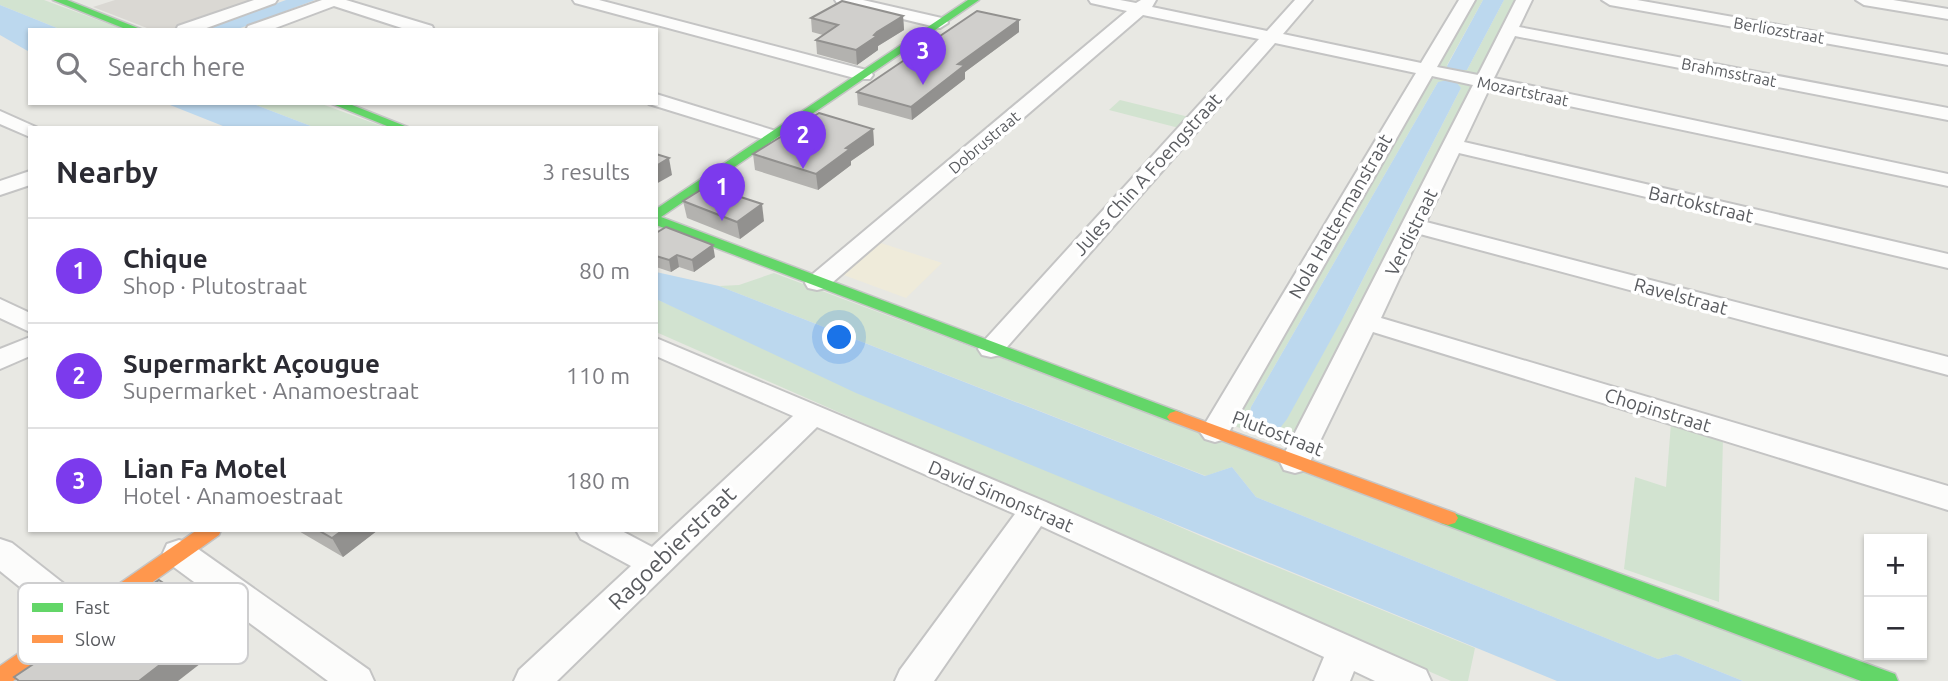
<!DOCTYPE html>
<html lang="en">
<head>
<meta charset="utf-8">
<style>
	:root { --surface:#fff; --page:#f2f2f3; --text:#2b2b33; --muted:#7c7c81; --line:#e1e1e2; --accent:#7c3aed }
	body { margin:0; font-family:Ubuntu,sans-serif; background:var(--page); color:var(--text) }
	.controls { position:absolute; right:21px; bottom:21px; display:grid; overflow:hidden; border-radius:0px; box-shadow:0 2px 5px #0004 }
	.controls button { width:63px; height:63px; display:grid; place-items:center; padding:0; border:0; border-bottom:2px solid var(--line); background:var(--surface); color:var(--text); font:35px sans-serif }
	.you { position:absolute; left:840px; top:338px; width:24px; height:24px; margin:-18px; border:5px solid #fff; border-radius:50%; background:#1a73e8; box-shadow:0 0 0 10px #1a73e833 }
	.badge { display:grid; place-items:center; width:46px; height:46px; border-radius:50%; background:var(--accent); color:#fff; font-size:23px; font-weight:700 }
	.pin { position:absolute; translate:-50% -58px; filter:drop-shadow(0 2px 4px #0008) }
	.pin::after { content:''; position:absolute; top:37px; width:24px; height:21px; background:inherit; clip-path:polygon(0 0,100% 0,50% 100%) }
	.list { margin:0; padding:0; list-style:none }
	h2 { display:flex; justify-content:space-between; align-items:center; height:91px; margin:0; padding:0 28px; font-size:30px }
	h2 small { font-size:23px; font-weight:400; color:var(--muted) }
	.list li { display:grid; grid-template-columns:46px 1fr auto; gap:21px; align-items:center; box-sizing:border-box; height:105px; padding:0 28px; border-top:2px solid var(--line) }
	.list b { display:block; font-size:26px; white-space:nowrap }
	.list p { margin:0; font-size:23px; white-space:nowrap; color:var(--muted) }
	.list em { font-size:23px; font-style:normal; color:var(--muted) }
	.icon { flex:none; width:38px; height:38px; fill:none; stroke:currentColor; stroke-width:2; stroke-linecap:round; stroke-linejoin:round }
	.map { position:relative; flex:none; width:1948px; height:681px; overflow:hidden }
	.search { position:absolute; background:var(--surface); box-shadow:0 2px 5px #0004; left:28px; top:28px; width:630px; height:77px; display:flex; align-items:center; gap:18px; box-sizing:border-box; padding:0 24px; border-radius:0px; color:var(--muted); font-size:26px }
	.panel { position:absolute; background:var(--surface); box-shadow:0 2px 5px #0004; left:28px; top:126px; width:630px; height:406px; border-radius:0px }
	.map>svg:first-child { display:block }
	.education { fill:#dad8d3 }
	.green { fill:#d2e3d0; fill-rule:evenodd }
	.sand { fill:#efebda }
	.water { fill:#bcd8ee }
	.lines { fill:none; stroke-linecap:round; stroke-linejoin:round }
	.street-casing { stroke:#c4c4c4; stroke-width:4 }
	.fast-casing { stroke:#c5c5c5; stroke-width:3 }
	.slow-casing { stroke:#c5c5c5; stroke-width:3 }
	.street { fill:#fcfcfb; fill-rule:evenodd }
	.fast { fill:#63d668; fill-rule:evenodd }
	.slow { fill:#ff974d; fill-rule:evenodd }
	.wall { fill:#b3b2af }
	.shaded-wall { fill:#92918f }
	.building { fill:#d0cfcc; stroke:#92918f; stroke-width:2 }
	.labels { text-anchor:middle; stroke-width:7; stroke-linejoin:round; paint-order:stroke }
	.far-street-label { font-size:16px; fill:#5a5c60; stroke:#fff }
	.street-label { font-size:19px; fill:#5a5c60; stroke:#fff }
	.near-street-label { font-size:23px; fill:#5a5c60; stroke:#fff }
	.key { fill:#fff; stroke:#cececf; stroke-width:2 }
	.key-label { font-size:19px; fill:#5a5c60 }
</style>
</head>
<body>
<div class="map">
<svg width="1948" height="681" viewBox="0 0 1948 681">
	<rect width="100%" height="100%" fill="#e8e8e3"/>
	<polygon class="education" points="115,0 261,0 174,30 152,30 93,7"/>
	<g class="green">
		<polygon points="0,0 44,0 125,30 62,30 0,5"/>
		<polygon points="1472,0 1483,0 1447,65 1450,70 1467,70 1504,0 1518,0 1480,73 1476,75 1442,71 1435,66"/>
		<path d="M1441 77 1465 82 1472 88 1295 437 1285 441 1237 427 1233 421 1429 80ZM1438 82 1461 88 1344 316 1249 417 1251 407Z"/>
		<polygon points="1120,100 1189,117 1179,128 1109,110"/>
		<polygon points="251,103 319,103 387,128 316,128"/>
		<polygon points="774,273 1863,681 1743,681 1676,654 1658,659 1256,497 1232,467 1206,476 719,286 739,285"/>
		<polygon points="656,299 1203,537 1475,648 1468,681 1451,681 656,332"/>
		<polygon points="1671,423 1723,438 1719,602 1624,569 1635,477 1666,487"/>
	</g>
	<polygon class="sand" points="878,242 942,263 906,298 841,274"/>
	<g class="water">
		<polygon points="286,0 315,0 235,30 202,30"/>
		<polygon points="1483,0 1504,0 1467,70 1449,70 1447,66"/>
		<polygon points="0,5 62,30 30,30 30,52 26,50 0,35"/>
		<polygon points="1448,80 1457,83 1461,88 1344,316 1287,419 1280,428 1269,432 1254,426 1249,418 1251,407 1438,82"/>
		<polygon points="165,103 251,103 316,128 228,128"/>
		<polygon points="656,272 719,286 1205,476 1232,467 1256,497 1658,659 1676,654 1743,681 1557,681 856,393 656,299"/>
	</g>
	<g class="lines">
		<g class="street-casing">
			<g id="street">
				<polygon points="254,0 277,0 275,3 201,30 176,30 178,26"/>
				<polygon points="322,0 346,0 432,26 434,30 408,30 334,6 270,30 246,30 248,26"/>
				<polygon points="573,0 599,0 870,71 873,75 870,79 858,79 575,3"/>
				<polygon points="835,0 863,0 946,19 948,23 940,28 837,3"/>
				<polygon points="1089,0 1120,0 1136,3 1141,0 1156,0 1152,7 1267,31 1295,0 1312,0 1283,34 1421,63 1459,0 1475,0 1437,67 1478,75 1516,0 1532,0 1519,27 1948,108 1948,120 1515,36 1494,78 1948,174 1948,186 1489,89 1464,142 1948,254 1948,268 1459,153 1426,222 1948,357 1948,375 1420,234 1381,318 1948,486 1948,510 1373,332 1306,470 1295,473 1284,470 1280,462 1473,85 1432,76 1225,439 1215,442 1205,439 1200,432 1416,73 1275,43 1000,355 991,357 982,355 978,349 982,343 1259,39 1143,15 826,288 817,290 808,288 805,283 808,278 1127,11 1091,3"/>
				<polygon points="1602,0 1637,0 1948,55 1948,65 1610,5"/>
				<polygon points="1856,0 1893,0 1948,9 1948,19 1864,5"/>
				<polygon points="656,94 779,132 782,136 779,140 772,142 649,104 656,103"/>
				<polygon points="0,111 38,128 30,128 30,137 0,124"/>
				<polygon points="30,171 30,185 0,195 0,181"/>
				<polygon points="0,299 30,313 30,332 0,318"/>
				<polygon points="30,337 30,356 0,369 0,349"/>
				<polygon points="656,338 1046,502 1426,670 1431,681 1375,681 1354,671 1350,681 1314,681 1324,657 1041,526 934,681 895,681 900,670 1015,514 817,427 557,681 514,681 519,670 631,566 581,539 576,530 620,530 652,547 793,416 656,356"/>
				<polygon points="0,539 12,543 96,609 101,619 96,629 84,633 72,629 0,571"/>
				<polygon points="179,540 191,544 369,670 374,681 328,681 167,562 163,553 167,544"/>
			</g>
		</g>
		<g class="fast-casing">
			<g id="fast">
				<polygon points="53,0 67,0 143,30 128,30"/>
				<polygon points="968,0 979,0 661,217 1182,413 1185,417 1182,421 1170,421 656,225 656,209"/>
				<polygon points="330,103 347,103 410,128 392,128"/>
				<polygon points="1448,511 1895,674 1898,681 1861,681 1441,523 1438,518 1441,513"/>
			</g>
		</g>
		<g class="slow-casing">
			<g id="slow">
				<polygon points="1176,411 1455,513 1458,518 1455,523 1448,525 1441,523 1170,421 1167,417 1170,413"/>
				<polygon points="197,530 221,530 219,535 13,681 0,681 0,666"/>
			</g>
		</g>
		<use href="#street" class="street"/>
		<use href="#fast" class="fast"/>
		<use href="#slow" class="slow"/>
	</g>
	<g class="wall">
		<polygon points="903,16 904,30 878,46 878,50 857,65 817,54 816,40 823,35 812,32 811,18"/>
		<polygon points="1019,20 1019,32 965,72 965,79 912,120 858,105 857,92"/>
		<polygon points="873,129 874,145 851,161 851,165 818,190 755,170 753,154"/>
		<polygon points="683,201 764,221 740,239 687,218"/>
		<polygon points="656,233 715,257 694,272 679,267 671,272 656,267"/>
		<polygon points="297,530 378,530 343,557"/>
	</g>
	<g class="shaded-wall">
		<polygon points="903,16 904,30 878,46 878,50 857,65 856,50 877,32"/>
		<polygon points="1019,20 1019,32 965,72 965,79 912,120 911,107 958,64"/>
		<polygon points="873,129 874,145 851,161 851,165 818,190 816,174 846,148"/>
		<polygon points="669,158 672,175 656,184 656,166"/>
		<polygon points="762,204 764,221 740,239 737,222"/>
		<polygon points="713,245 715,257 694,272 692,260"/>
		<polygon points="677,255 679,267 671,272 669,260"/>
		<polygon points="343,530 378,530 343,557 332,538"/>
		<polygon points="218,620 232,639 178,681 139,681"/>
	</g>
	<g class="building">
		<polygon points="842,1 903,16 877,32 874,35 877,36 856,50 816,40 838,25 811,18"/>
		<polygon points="977,11 1019,20 958,64 965,65 911,107 857,92"/>
		<polygon points="819,113 873,129 846,148 850,149 816,174 753,154"/>
		<polygon points="656,154 669,158 656,166"/>
		<polygon points="707,186 762,204 737,222 683,201"/>
		<polygon points="666,227 713,245 692,260 677,255 669,260 656,256 656,233"/>
		<polygon points="318,530 343,530 332,538"/>
		<polygon points="159,580 218,620 139,681 19,681 14,677"/>
	</g>
	<g class="labels">
		<g class="far-street-label">
			<text transform="translate(1779 30) rotate(10)" y="6">Berliozstraat</text>
			<text transform="translate(1729 72) rotate(11)" y="6">Brahmsstraat</text>
			<text transform="translate(1523 91) rotate(12)" y="6">Mozartstraat</text>
			<text transform="translate(984 142) rotate(-40)" y="6">Dobrustraat</text>
		</g>
		<g class="street-label">
			<text transform="translate(1147 174) rotate(-48)" y="7">Jules Chin A Foengstraat</text>
			<text transform="translate(1701 204) rotate(13)" y="7">Bartokstraat</text>
			<text transform="translate(1340 216) rotate(-60)" y="7">Nola Hattermanstraat</text>
			<text transform="translate(1411 232) rotate(-64)" y="7">Verdistraat</text>
			<text transform="translate(1681 296) rotate(15)" y="7">Ravelstraat</text>
			<text transform="translate(1658 410) rotate(17)" y="7">Chopinstraat</text>
			<text transform="translate(1278 433) rotate(21)" y="7">Plutostraat</text>
			<text transform="translate(1001 496) rotate(23)" y="7">David Simonstraat</text>
		</g>
		<g class="near-street-label">
			<text transform="translate(672 548) rotate(-44)" y="8">Ragoebierstraat</text>
		</g>
	</g>
	<rect x="18" y="583" width="230" height="81" rx="10" class="key"/>
	<rect x="32" y="603" width="31" height="9" fill="#63d668"/>
	<rect x="32" y="635" width="31" height="8" fill="#ff974d"/>
	<g class="key-label">
		<text x="75" y="614">Fast</text>
		<text x="75" y="646">Slow</text>
	</g>
</svg>
<div class="controls">
<button>+</button>
<button>−</button>
</div>
<div class="you"></div>
<div class="pin badge" style="left:722px;top:221px">1</div>
<div class="pin badge" style="left:803px;top:169px">2</div>
<div class="pin badge" style="left:923px;top:85px">3</div>
<div class="search"><svg class="icon" aria-label="search" viewBox="0 0 24 24"><circle cx="10" cy="10" r="6"/><path d="M15 15l6 6"/></svg>Search here</div>
<section class="panel">
<h2>Nearby<small>3 results</small></h2>
<ul class="list">
<li><span class="badge">1</span><div><b>Chique</b><p>Shop · Plutostraat</p></div><em>80 m</em></li>
<li><span class="badge">2</span><div><b>Supermarkt Açougue</b><p>Supermarket · Anamoestraat</p></div><em>110 m</em></li>
<li><span class="badge">3</span><div><b>Lian Fa Motel</b><p>Hotel · Anamoestraat</p></div><em>180 m</em></li>
</ul>
</section>
</div>
</body>
</html>
